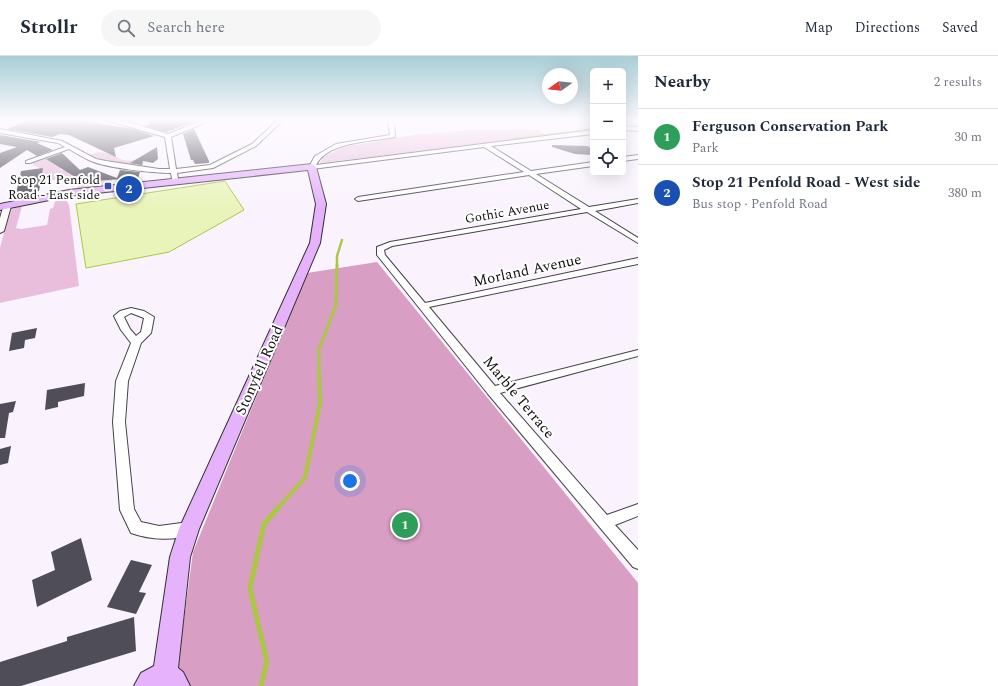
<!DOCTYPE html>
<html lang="en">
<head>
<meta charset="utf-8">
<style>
	:root { --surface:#fff; --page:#f6f6f7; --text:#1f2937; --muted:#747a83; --line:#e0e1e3; --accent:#2e4fba }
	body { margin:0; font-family:Spectral,serif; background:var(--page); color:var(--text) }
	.controls { position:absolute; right:12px; top:12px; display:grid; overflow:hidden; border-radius:6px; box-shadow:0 4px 16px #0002 }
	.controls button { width:36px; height:36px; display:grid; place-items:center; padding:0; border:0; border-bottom:1px solid var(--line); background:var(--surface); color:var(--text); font:20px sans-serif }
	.compass { position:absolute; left:542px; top:12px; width:36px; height:36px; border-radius:50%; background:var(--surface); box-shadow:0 4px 16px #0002; rotate:255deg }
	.you { position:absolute; left:350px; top:425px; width:14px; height:14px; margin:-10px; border:3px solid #fff; border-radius:50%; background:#1a73e8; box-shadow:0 0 0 6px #1a73e833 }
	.badge { display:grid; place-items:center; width:26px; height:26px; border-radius:50%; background:var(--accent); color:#fff; font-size:13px; font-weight:700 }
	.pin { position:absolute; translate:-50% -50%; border:2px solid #fff; box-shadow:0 1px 4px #0006 }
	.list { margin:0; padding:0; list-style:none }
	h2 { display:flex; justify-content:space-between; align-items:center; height:52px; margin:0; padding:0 16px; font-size:17px }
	h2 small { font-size:13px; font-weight:400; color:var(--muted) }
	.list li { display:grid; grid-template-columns:26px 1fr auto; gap:12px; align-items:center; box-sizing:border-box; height:56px; padding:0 16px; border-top:1px solid var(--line) }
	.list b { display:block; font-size:15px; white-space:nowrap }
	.list p { margin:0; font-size:13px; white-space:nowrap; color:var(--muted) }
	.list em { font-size:13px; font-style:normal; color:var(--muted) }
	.icon { flex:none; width:22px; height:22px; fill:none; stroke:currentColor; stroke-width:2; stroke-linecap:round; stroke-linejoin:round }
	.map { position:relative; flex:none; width:638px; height:630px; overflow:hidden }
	header { display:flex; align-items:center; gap:24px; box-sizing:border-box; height:56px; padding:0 20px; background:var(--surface); border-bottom:1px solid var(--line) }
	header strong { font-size:19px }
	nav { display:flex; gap:22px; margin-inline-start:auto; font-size:14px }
	.search { width:280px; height:36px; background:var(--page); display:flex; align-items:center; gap:10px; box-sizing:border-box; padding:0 14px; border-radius:22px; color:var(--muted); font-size:15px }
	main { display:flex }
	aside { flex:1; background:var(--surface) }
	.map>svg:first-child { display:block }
	.green { fill:#e8bedc }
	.forest { fill:#d89ec3 }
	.water { fill:#e9f4ba; stroke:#acc744 }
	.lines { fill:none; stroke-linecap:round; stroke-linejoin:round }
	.stream-far4 { stroke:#acc744; stroke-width:2 }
	.stream-far3 { stroke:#acc744; stroke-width:2.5 }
	.stream-far2 { stroke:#acc744; stroke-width:3 }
	.stream-far1 { stroke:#acc744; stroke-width:4 }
	.stream { stroke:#acc744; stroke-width:5 }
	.building { fill:#4f4d58 }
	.street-casing { stroke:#434343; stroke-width:2 }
	.secondary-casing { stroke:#323232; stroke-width:2 }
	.street { fill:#fff; fill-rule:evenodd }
	.secondary { fill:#e5b2fb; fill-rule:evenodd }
	.poi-dot { fill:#2e4fba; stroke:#fff; stroke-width:1.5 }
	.labels { text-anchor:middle; stroke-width:4; stroke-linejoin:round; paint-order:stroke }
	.far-poi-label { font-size:13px; fill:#101010; stroke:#fff; text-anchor:end }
	.far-street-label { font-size:13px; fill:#101010; stroke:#fff }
	.street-label { font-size:15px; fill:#101010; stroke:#fff }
</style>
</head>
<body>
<header>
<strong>Strollr</strong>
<div class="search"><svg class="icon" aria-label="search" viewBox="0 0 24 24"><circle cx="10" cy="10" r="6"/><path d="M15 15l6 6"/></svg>Search here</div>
<nav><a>Map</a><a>Directions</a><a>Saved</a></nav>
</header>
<main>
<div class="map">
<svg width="638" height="630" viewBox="0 0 638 630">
	<rect width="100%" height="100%" fill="#faf3fe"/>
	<g class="green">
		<polygon points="467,74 538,74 548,80 320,107 323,101 343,91 413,79"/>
		<path d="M98 96 113 98C120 105 128 106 137 103L144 107 141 111 103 104 90 99Z"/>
		<polygon points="46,100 48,104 61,112 60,114 79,114 69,118 77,122 67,124 49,124 49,120 43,121 42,125 18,128 19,124 41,121 42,116 40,116 40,112 33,109 33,107"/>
		<polygon points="101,124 112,124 112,129 93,130 96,131 74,134 77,132 79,128 82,129 92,125"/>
		<polygon points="65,142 69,149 79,230 0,247 0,192 10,154 22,150 16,172 21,173 47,169 50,153 53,152 56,143"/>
	</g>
	<polygon class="forest" points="377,206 638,527 638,630 175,630 193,496 307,217"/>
	<polygon class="water" points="225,125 244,154 169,196 86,212 76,148"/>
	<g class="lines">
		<polyline class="stream-far4" points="513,83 593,73"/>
		<polyline class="stream-far3" points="337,210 337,200 342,184"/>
		<polyline class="stream-far2" points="319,316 319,294 336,249 337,209"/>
		<polyline class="stream-far1" points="277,453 305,422 320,347 319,315"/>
		<polyline class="stream" points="261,630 267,606 250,532 264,468 278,452"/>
	</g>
	<g class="building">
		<polygon points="29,64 78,64 133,73 154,80 114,92 116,101 69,79 60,78 52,81 7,73"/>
		<polygon points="149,64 196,64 196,65 166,76 145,70 150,68"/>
		<polygon points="194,73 209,105 209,107 195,108 193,104 191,104 183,78"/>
		<polygon points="0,79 41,86 37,87 53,94 37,100 27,94 0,112 0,97 17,91 0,88"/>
		<polygon points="552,89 587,90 593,92 593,99 575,98 552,91"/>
		<polygon points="157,91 158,103 153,107 143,105 142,109 130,107"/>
		<polygon points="62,97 80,114 88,111 117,122 120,114 140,116 138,122 92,125 89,126 90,127 88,129 46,103"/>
		<polygon points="43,112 39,135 16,138 21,115"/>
		<polygon points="37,272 35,282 25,284 24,292 9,295 12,277"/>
		<polygon points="85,327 84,340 58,346 58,351 45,354 47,334"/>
		<polygon points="16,345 13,356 9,357 5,382 0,382 0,348"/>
		<polygon points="11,390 8,407 0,409 0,393"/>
		<polygon points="81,482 92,524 37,551 32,524 55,514 51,496"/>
		<polygon points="131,504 152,509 139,536 146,537 136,558 107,551"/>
		<polygon points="134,561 136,595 21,630 0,630 0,606 67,585 67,581"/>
	</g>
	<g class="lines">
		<g class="street-casing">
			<g id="street">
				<path d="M105 64 125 65 168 78 198 66V64H203L202 68 171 81 176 113 210 109 252 88 278 64H283L256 90 213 112 177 117 178 123 175 125 172 123 171 117C152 117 108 112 91 105 84 102 76 97 69 93L30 107H26V105L65 91 58 87 0 77V73L62 85 96 103 106 105 159 113H170L165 81Z"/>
				<path d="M388 64H394L395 81C372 86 328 85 316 109L593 74V78L491 90 531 115 593 106V110L536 118 589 151 638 143V147L595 155 638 182V187L587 156 392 190 384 194 385 199 425 247 638 202V208L429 251 495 330 638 294V300L500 337 607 459 638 448V460L615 469 638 494V513L633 511 488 338 377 199V191L390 186 581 153 529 119 358 145 355 143 358 141 524 116 484 91 312 113 309 111 315 100 336 88 390 79Z"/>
				<polygon points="623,70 638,71 638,75 623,74"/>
				<polygon points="638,99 638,103 623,105 623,101"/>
				<polygon points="4,148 10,148 11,150 4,175 0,177 0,162"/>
				<path d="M131 252 144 255 154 261 151 277 141 287 128 325 125 366 134 453 141 466 159 470 189 466 194 468 196 473 194 478C174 485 151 484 131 477L120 454 113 366 116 325 131 287 121 274 114 260 120 255ZM131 257 144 262 141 276 136 280 130 273 124 261Z"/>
			</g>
		</g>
		<g class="secondary-casing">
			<polygon id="secondary" points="312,108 316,111 326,148 320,187 199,473 190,501 178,612 183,616 190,630 134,630 141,617 154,610 170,501 179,473 310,187 316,148 308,114 69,140 0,154 0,148 69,134"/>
		</g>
		<use href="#street" class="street"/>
		<use href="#secondary" class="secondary"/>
	</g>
	<linearGradient id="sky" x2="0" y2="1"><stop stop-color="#a8ced6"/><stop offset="0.42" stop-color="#fdfaff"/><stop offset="1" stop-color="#fdfaff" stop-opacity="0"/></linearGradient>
	<rect width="638" height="152" fill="url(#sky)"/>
	<rect class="poi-dot" x="104" y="126" width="8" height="8" rx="2"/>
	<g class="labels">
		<g class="far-poi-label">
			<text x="100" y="128">Stop 21 Penfold<tspan x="100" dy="15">Road - East side</tspan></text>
		</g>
		<g class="far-street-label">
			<text transform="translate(507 155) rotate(-10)" y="5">Gothic Avenue</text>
		</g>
		<g class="street-label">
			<text transform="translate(527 214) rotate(-12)" y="5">Morland Avenue</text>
			<text transform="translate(259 314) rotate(-66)" y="5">Stonyfell Road</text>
			<text transform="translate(519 341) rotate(50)" y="5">Marble Terrace</text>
		</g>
	</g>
</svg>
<div class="controls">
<button>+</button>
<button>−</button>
<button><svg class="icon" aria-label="locate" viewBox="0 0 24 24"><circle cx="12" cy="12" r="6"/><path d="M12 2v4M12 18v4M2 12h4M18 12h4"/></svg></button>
</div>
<svg class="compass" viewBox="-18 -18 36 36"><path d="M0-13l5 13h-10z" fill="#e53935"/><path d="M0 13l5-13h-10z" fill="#747a83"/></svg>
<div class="you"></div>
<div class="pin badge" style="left:405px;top:469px;background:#2e9e5b">1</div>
<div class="pin badge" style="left:129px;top:133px;background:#1a4fb4">2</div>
</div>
<aside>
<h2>Nearby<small>2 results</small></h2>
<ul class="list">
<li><span class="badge" style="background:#2e9e5b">1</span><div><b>Ferguson Conservation Park</b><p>Park</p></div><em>30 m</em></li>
<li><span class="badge" style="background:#1a4fb4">2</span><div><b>Stop 21 Penfold Road - West side</b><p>Bus stop · Penfold Road</p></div><em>380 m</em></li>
</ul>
</aside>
</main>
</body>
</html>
